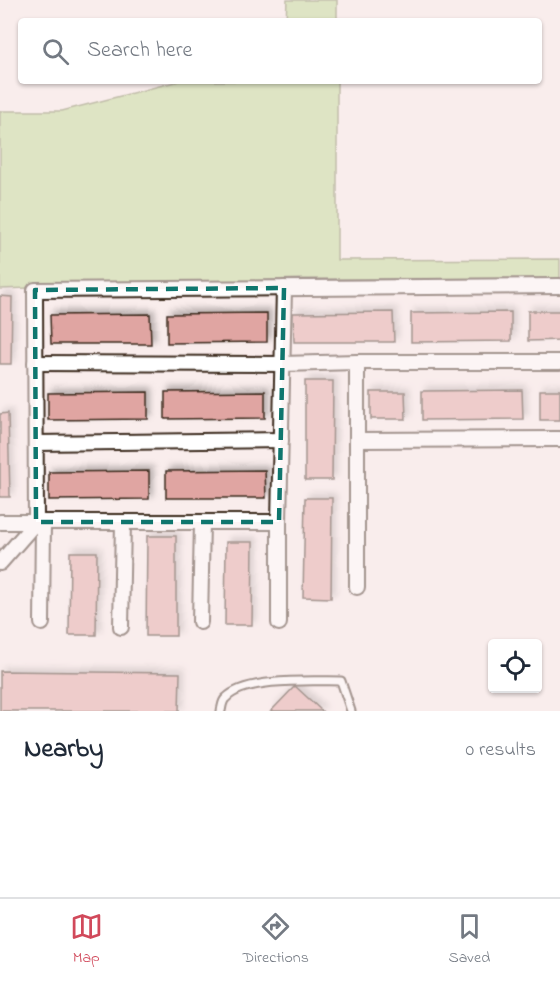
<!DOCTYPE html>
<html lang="en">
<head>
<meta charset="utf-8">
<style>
	:root { --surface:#fff; --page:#f6f6f7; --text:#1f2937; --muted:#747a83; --line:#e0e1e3; --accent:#d1495b }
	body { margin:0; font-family:"Indie Flower",sans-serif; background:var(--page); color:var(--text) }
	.controls { position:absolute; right:18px; bottom:18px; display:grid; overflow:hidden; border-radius:6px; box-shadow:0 2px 4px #0004 }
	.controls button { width:54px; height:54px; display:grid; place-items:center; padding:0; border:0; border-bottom:2px solid var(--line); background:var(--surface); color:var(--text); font:30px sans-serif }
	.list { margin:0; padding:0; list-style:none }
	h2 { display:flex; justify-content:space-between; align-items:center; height:78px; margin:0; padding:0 24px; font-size:26px }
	h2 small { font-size:20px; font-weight:400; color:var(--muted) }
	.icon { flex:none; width:33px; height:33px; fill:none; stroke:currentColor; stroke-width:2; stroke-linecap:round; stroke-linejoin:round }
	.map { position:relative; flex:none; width:560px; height:711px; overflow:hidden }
	.search { position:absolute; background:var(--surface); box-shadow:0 2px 4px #0004; left:18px; right:18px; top:18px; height:66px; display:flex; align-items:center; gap:15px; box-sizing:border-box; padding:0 21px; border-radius:6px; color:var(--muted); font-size:22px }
	.sheet { height:186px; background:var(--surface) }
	nav { display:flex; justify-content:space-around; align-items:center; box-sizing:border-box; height:84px; border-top:2px solid var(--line); background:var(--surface); font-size:16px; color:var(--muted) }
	nav a { display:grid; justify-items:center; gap:3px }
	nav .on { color:var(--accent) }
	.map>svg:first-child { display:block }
	.green { fill:#bdda92; stroke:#7c8258; stroke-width:1.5 }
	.building { fill:#e0a5a2; stroke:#3b2a1e; stroke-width:1.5; filter:url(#shadow) }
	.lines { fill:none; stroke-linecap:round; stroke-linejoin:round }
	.lane-casing { stroke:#3b2a1e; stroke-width:11 }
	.street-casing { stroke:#3b2a1e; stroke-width:18 }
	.lane { stroke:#fff; stroke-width:7 }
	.street { stroke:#fff; stroke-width:14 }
	.marked { fill:none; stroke:#0f766e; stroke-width:4.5; stroke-dasharray:12 8; stroke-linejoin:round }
</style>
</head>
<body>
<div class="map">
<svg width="560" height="711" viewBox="0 0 560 711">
	<defs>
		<filter id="shadow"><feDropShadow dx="4" dy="-4" stdDeviation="3" flood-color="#0004"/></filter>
	</defs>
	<rect width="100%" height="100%" fill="#f9edec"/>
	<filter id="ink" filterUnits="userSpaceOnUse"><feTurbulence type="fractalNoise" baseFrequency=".0167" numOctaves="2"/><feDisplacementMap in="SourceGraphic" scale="12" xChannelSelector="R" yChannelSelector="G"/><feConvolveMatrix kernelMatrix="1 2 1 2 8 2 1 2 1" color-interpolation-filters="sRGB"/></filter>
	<g filter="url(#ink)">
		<g class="green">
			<polygon points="287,0 337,0 337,21 286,21"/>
			<polygon points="179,81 337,81 337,260 560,259 560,278 302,279 0,289 0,111 62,111"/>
		</g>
		<g class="building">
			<polygon points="0,296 12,297 11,364 0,364"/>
			<polygon points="528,311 560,311 560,340 528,341"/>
			<polygon points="393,312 394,342 294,342 293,313"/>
			<polygon points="511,312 511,341 411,342 411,313"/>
			<polygon points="267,313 267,342 167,343 167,314"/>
			<polygon points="150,314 151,344 51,344 50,315"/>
			<polygon points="305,381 333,381 332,480 305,480"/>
			<polygon points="522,390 523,419 422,420 422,391"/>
			<rect x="540" y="390" width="20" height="30"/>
			<polygon points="265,391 265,418 165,419 165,392"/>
			<polygon points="148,392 148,419 48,420 48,393"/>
			<polygon points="371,392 405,392 406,419 371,419"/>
			<polygon points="8,413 10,497 0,497 0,414"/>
			<polygon points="265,470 266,498 166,498 166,471"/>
			<polygon points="149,471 149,499 49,500 49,472"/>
			<polygon points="305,498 332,498 331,598 303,597"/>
			<polygon points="147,536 176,536 176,636 146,636"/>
			<polygon points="226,542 253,542 252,625 225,625"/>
			<polygon points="70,552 97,552 96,635 69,635"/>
			<polygon points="0,671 180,673 179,711 0,711"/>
			<polygon points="295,686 322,711 271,711"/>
		</g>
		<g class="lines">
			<g class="lane-casing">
				<path id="lane" d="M221 711C222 707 222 701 226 698 246 677 312 681 341 681L351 711"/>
			</g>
			<g class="street-casing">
				<g id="street">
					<polyline points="357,362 357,587"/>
					<polyline points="35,363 282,364 357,362 560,362"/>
					<polyline points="357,440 560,439"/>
					<polyline points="36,443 281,440"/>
					<polyline points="0,522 36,522 35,290 560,286"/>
					<polyline points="0,563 36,522 279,522 284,288"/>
					<polyline points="200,622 202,522"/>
					<polyline points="42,623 43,522"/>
					<polyline points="279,623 279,522"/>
					<polyline points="121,627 123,522"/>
				</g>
			</g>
			<use href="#lane" class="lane"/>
			<use href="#street" class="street"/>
		</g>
	</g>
	<path d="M0 0H560V711H0ZM284 288 279 522H36L35 290Z" fill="#f9edec" fill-opacity=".55" fill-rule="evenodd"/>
	<path class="marked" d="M284 288 279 522H36L35 290Z"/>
</svg>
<div class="controls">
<button><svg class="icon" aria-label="locate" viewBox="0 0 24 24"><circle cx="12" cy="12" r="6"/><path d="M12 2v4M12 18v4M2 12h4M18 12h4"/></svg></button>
</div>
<div class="search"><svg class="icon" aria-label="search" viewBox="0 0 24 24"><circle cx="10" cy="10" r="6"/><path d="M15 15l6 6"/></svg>Search here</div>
</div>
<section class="sheet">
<h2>Nearby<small>0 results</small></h2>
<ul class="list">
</ul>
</section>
<nav>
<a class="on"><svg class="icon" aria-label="map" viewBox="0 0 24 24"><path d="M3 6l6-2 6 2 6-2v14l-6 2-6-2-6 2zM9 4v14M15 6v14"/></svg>Map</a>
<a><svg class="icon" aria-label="directions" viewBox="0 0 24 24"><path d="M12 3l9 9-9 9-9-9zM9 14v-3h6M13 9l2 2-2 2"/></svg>Directions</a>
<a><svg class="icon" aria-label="saved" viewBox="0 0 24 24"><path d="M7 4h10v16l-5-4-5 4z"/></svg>Saved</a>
</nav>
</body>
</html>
